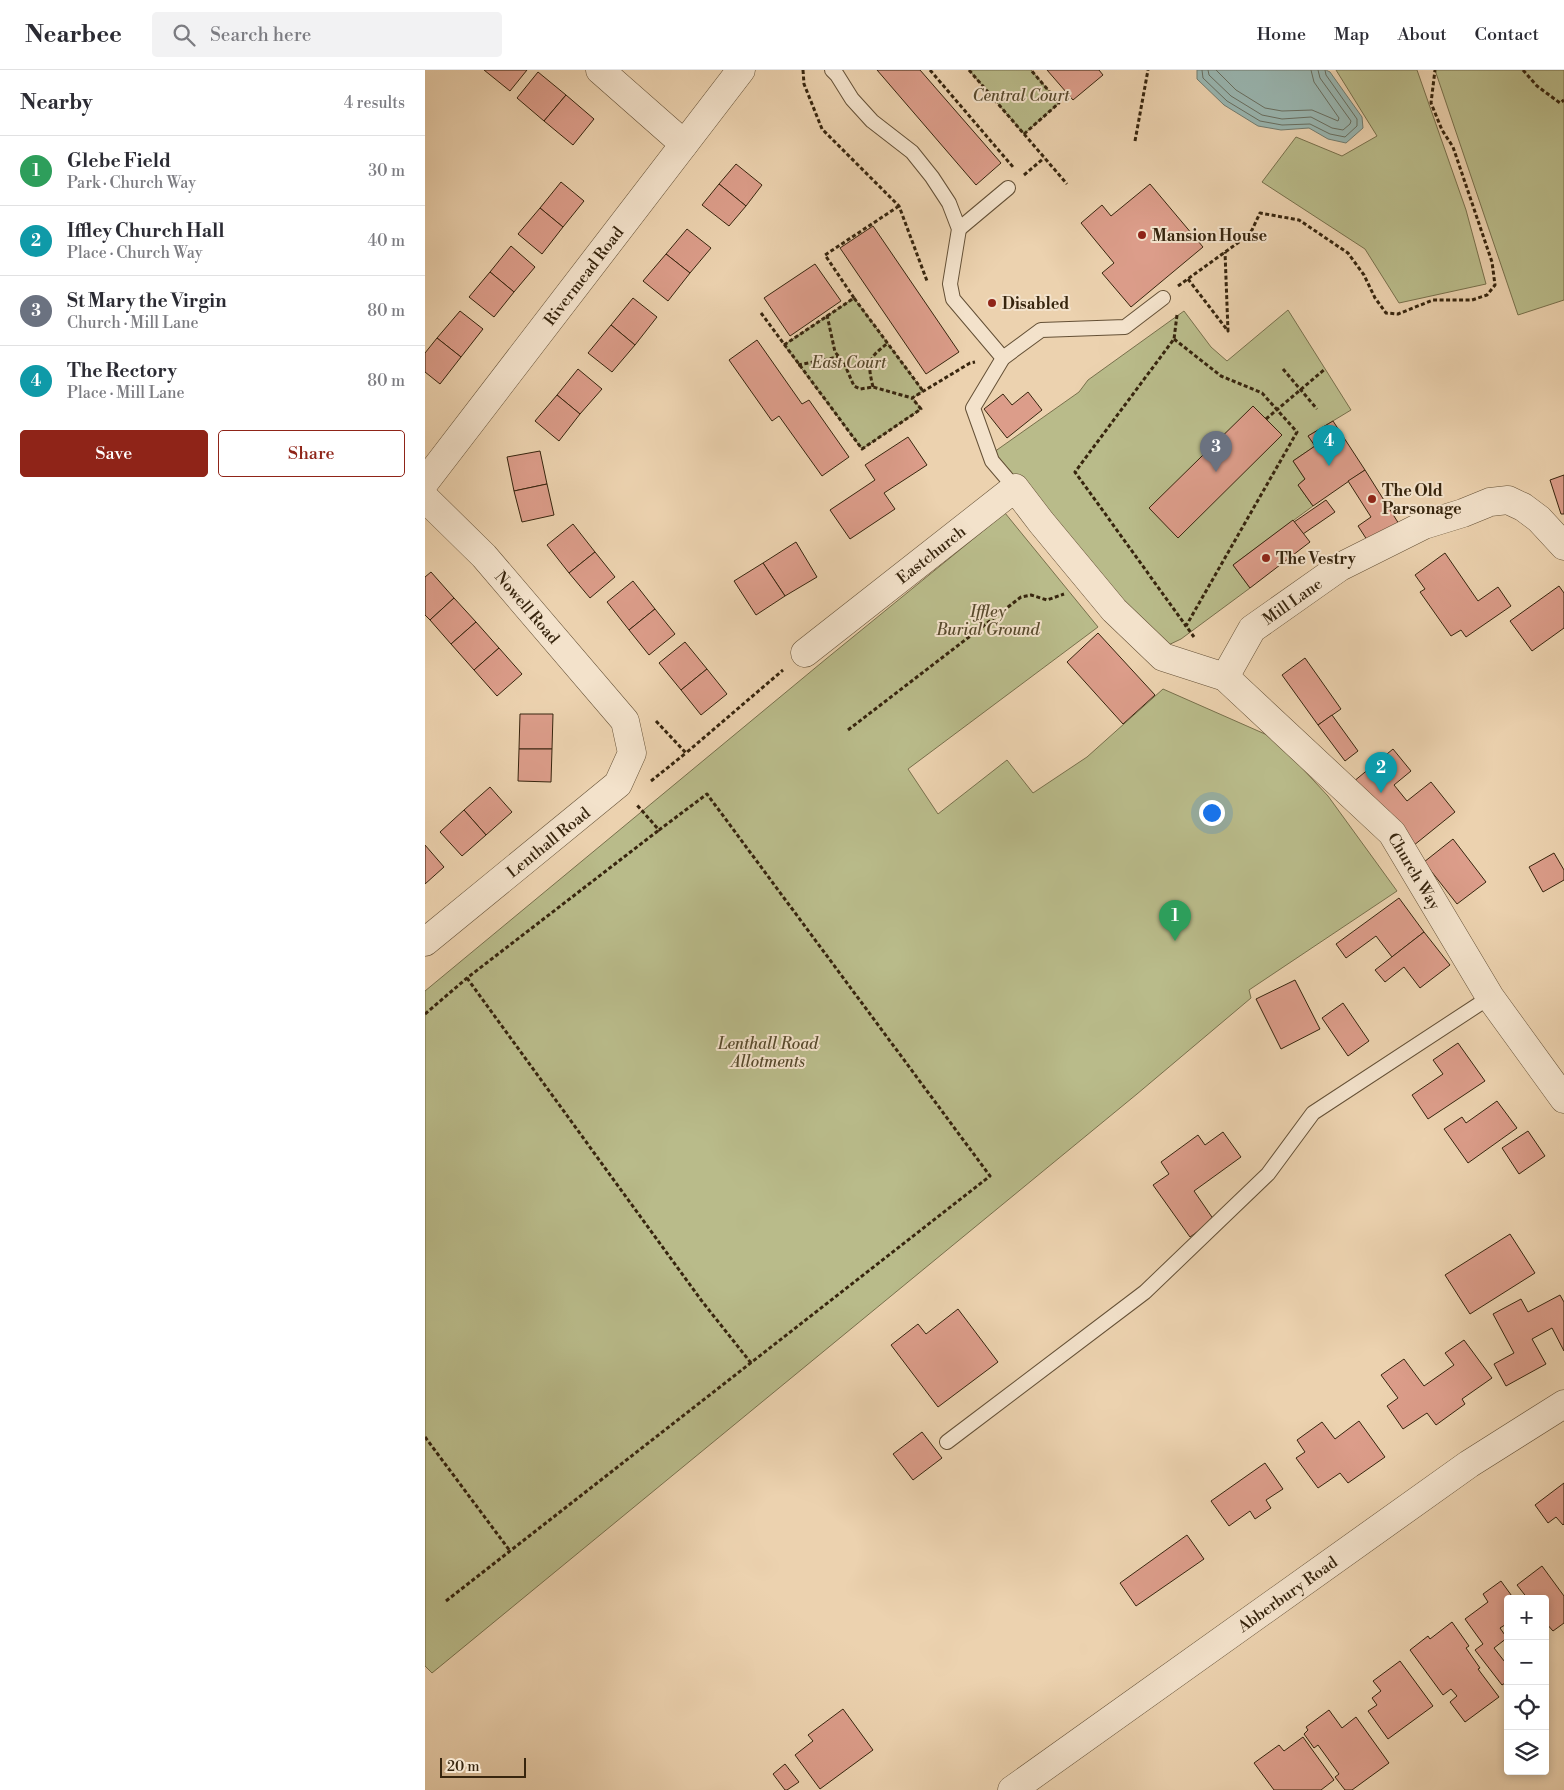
<!DOCTYPE html>
<html lang="en">
<head>
<meta charset="utf-8">
<style>
	:root { --surface:#fff; --page:#f2f2f3; --text:#2b2b33; --muted:#7c7c81; --line:#e1e1e2; --accent:#8f2418 }
	body { margin:0; font-family:"Libre Bodoni",serif; background:var(--page); color:var(--text) }
	.controls { position:absolute; right:15px; bottom:15px; display:grid; overflow:hidden; border-radius:5px; box-shadow:0 2px 8px #0003 }
	.controls button { width:45px; height:45px; display:grid; place-items:center; padding:0; border:0; border-bottom:1px solid var(--line); background:var(--surface); color:var(--text); font:25px sans-serif }
	.scale { position:absolute; left:15px; bottom:12px; width:86px; box-sizing:border-box; padding-left:5px; border:2px solid #37250e; border-top:0; font-size:14px; line-height:18px; white-space:nowrap; color:#37250e; -webkit-text-stroke:4px #f3e2cb; paint-order:stroke }
	.you { position:absolute; left:786px; top:742px; width:18px; height:18px; margin:-12px; border:4px solid #fff; border-radius:50%; background:#1a73e8; box-shadow:0 0 0 8px #1a73e833 }
	.badge { display:grid; place-items:center; width:32px; height:32px; border-radius:50%; background:var(--accent); color:#fff; font-size:16px; font-weight:700 }
	.pin { position:absolute; translate:-50% -41px; filter:drop-shadow(0 1px 2px #0008) }
	.pin::after { content:''; position:absolute; top:26px; width:18px; height:15px; background:inherit; clip-path:polygon(0 0,100% 0,50% 100%) }
	.list { margin:0; padding:0; list-style:none }
	h2 { display:flex; justify-content:space-between; align-items:center; height:65px; margin:0; padding:0 20px; font-size:21px }
	h2 small { font-size:16px; font-weight:400; color:var(--muted) }
	.list li { display:grid; grid-template-columns:32px 1fr auto; gap:15px; align-items:center; box-sizing:border-box; height:70px; padding:0 20px; border-top:1px solid var(--line) }
	.list b { display:block; font-size:19px; white-space:nowrap }
	.list p { margin:0; font-size:16px; white-space:nowrap; color:var(--muted) }
	.list em { font-size:16px; font-style:normal; color:var(--muted) }
	.actions { display:flex; gap:10px; padding:15px 20px }
	.actions a { flex:1; padding:11px 0; border:1px solid var(--accent); border-radius:5px; text-align:center; font-size:18px; color:var(--accent) }
	.actions .main { background:var(--accent); color:#fff }
	.icon { flex:none; width:28px; height:28px; fill:none; stroke:currentColor; stroke-width:2; stroke-linecap:round; stroke-linejoin:round }
	.map { position:relative; flex:none; width:1139px; height:1720px; overflow:hidden }
	header { display:flex; align-items:center; gap:30px; box-sizing:border-box; height:70px; padding:0 25px; background:var(--surface); border-bottom:1px solid var(--line) }
	header strong { font-size:24px }
	nav { display:flex; gap:28px; margin-inline-start:auto; font-size:18px }
	.search { width:350px; height:45px; background:var(--page); display:flex; align-items:center; gap:12px; box-sizing:border-box; padding:0 18px; border-radius:5px; color:var(--muted); font-size:19px }
	main { display:flex }
	aside { flex:1; background:var(--surface) }
	.map>svg:first-child { display:block }
	.green { fill:#b9bb8a; stroke:#78704c }
	.water { fill:#99b6b1; stroke:#727c70 }
	.lines { fill:none; stroke-linecap:round; stroke-linejoin:round }
	.shore { stroke:#686e60; stroke-width:1 }
	.building { fill:#dc9d8a; stroke:#37250e }
	.lane-casing { stroke:#645036; stroke-width:16 }
	.street-casing { stroke:#645036; stroke-width:29 }
	.path { stroke:#37250e; stroke-width:3; stroke-dasharray:4 2.5; stroke-linecap:butt }
	.lane { stroke:#f3e2cb; stroke-width:14 }
	.street { stroke:#f3e2cb; stroke-width:28 }
	.poi-dot { fill:#8f2418; stroke:#f3e2cb; stroke-width:2 }
	.labels { text-anchor:middle; stroke-width:4; stroke-linejoin:round; paint-order:stroke }
	.park-label { font-size:16px; font-style:italic; fill:#584a2d; stroke:#f3e2cb }
	.poi-label { font-size:16px; font-weight:bold; fill:#37250e; stroke:#f3e2cb; text-anchor:start }
	.street-label { font-size:16px; fill:#37250e; stroke:#f3e2cb }
</style>
</head>
<body>
<header>
<strong>Nearbee</strong>
<div class="search"><svg class="icon" aria-label="search" viewBox="0 0 24 24"><circle cx="10" cy="10" r="6"/><path d="M15 15l6 6"/></svg>Search here</div>
<nav><a>Home</a><a>Map</a><a>About</a><a>Contact</a></nav>
</header>
<main>
<aside>
<h2>Nearby<small>4 results</small></h2>
<ul class="list">
<li><span class="badge" style="background:#2e9e5b">1</span><div><b>Glebe Field</b><p>Park · Church Way</p></div><em>30 m</em></li>
<li><span class="badge" style="background:#0f9aa8">2</span><div><b>Iffley Church Hall</b><p>Place · Church Way</p></div><em>40 m</em></li>
<li><span class="badge" style="background:#6b7280">3</span><div><b>St Mary the Virgin</b><p>Church · Mill Lane</p></div><em>80 m</em></li>
<li><span class="badge" style="background:#0f9aa8">4</span><div><b>The Rectory</b><p>Place · Mill Lane</p></div><em>80 m</em></li>
</ul>
<div class="actions"><a class="main">Save</a><a>Share</a></div>
</aside>
<div class="map">
<svg width="1139" height="1720" viewBox="0 0 1139 1720">
	<rect width="100%" height="100%" fill="#ecd2af"/>
	<filter id="stains"><feTurbulence type="fractalNoise" baseFrequency=".004" numOctaves="4"/><feColorMatrix values="0 0 0 0 .2 0 0 0 0 .09 0 0 0 0 .02 0 0 0 .5 -.17"/></filter>
	<radialGradient id="worn" r=".72"><stop offset=".6" stop-color="#630" stop-opacity="0"/><stop offset="1" stop-color="#630" stop-opacity=".3"/></radialGradient>
	<g class="green">
		<polygon points="544,0 606,0 634,33 599,64"/>
		<polygon points="911,0 992,0 1041,140 1061,214 974,233 940,179 837,112 871,67 917,86 952,66"/>
		<polygon points="1010,0 1139,0 1139,230 1093,245"/>
		<polygon points="429,228 498,321 488,328 496,339 437,379 359,275"/>
		<polygon points="863,240 926,340 883,366 890,376 868,391 880,409 873,415 888,436 808,495 825,518 756,569 737,578 569,382 654,322 663,310 759,241 786,277 802,291"/>
		<polygon points="580,443 673,557 483,699 513,744 582,690 608,723 662,687 738,619 849,668 903,726 972,821 824,920 826,928 712,1024 7,1603 0,1596 0,921 401,589"/>
	</g>
	<polygon class="water" points="772,0 901,0 905,2 937,47 938,58 921,73 903,69 884,58 856,60 833,56 799,35 772,9"/>
	<g class="lines">
		<g class="shore">
			<polyline points="777,0 778,8 802,31 835,51 857,55 885,54 905,64 920,67 932,56 932,49 901,5 900,0"/>
			<polyline points="783,0 784,5 806,26 837,45 857,49 886,47 907,58 918,60 925,54 926,51 895,8 893,0"/>
			<polyline points="791,0 811,20 840,38 857,41 887,40 913,51 914,48 889,12 886,0"/>
		</g>
	</g>
	<g class="building">
		<polygon points="59,0 102,0 85,21"/>
		<polygon points="452,0 495,0 576,93 551,115"/>
		<polygon points="622,0 674,0 678,5 648,30"/>
		<polygon points="113,2 141,25 119,51 92,28"/>
		<polygon points="141,25 169,49 148,75 119,51"/>
		<polygon points="311,94 337,115 321,136 294,114"/>
		<polygon points="136,112 159,131 138,157 115,138"/>
		<polygon points="294,114 321,136 304,156 277,135"/>
		<polygon points="725,114 778,177 706,237 677,203 689,193 656,153 677,135 686,146"/>
		<polygon points="115,138 138,157 117,184 93,164"/>
		<polygon points="448,156 534,282 501,304 415,178"/>
		<polygon points="262,159 286,178 265,203 241,184"/>
		<polygon points="86,176 110,197 89,222 65,202"/>
		<polygon points="241,184 265,203 243,231 218,211"/>
		<polygon points="390,194 416,231 365,266 339,228"/>
		<polygon points="65,202 89,222 69,247 44,227"/>
		<polygon points="208,228 232,247 210,275 186,255"/>
		<polygon points="35,241 58,259 36,287 12,268"/>
		<polygon points="186,255 210,275 187,302 163,283"/>
		<polygon points="12,268 36,287 15,314 0,302 0,283"/>
		<polygon points="332,270 377,334 384,330 424,387 397,406 354,346 347,351 304,290"/>
		<polygon points="153,299 177,319 155,344 132,325"/>
		<polygon points="603,322 617,340 582,368 559,339 578,324 587,335"/>
		<polygon points="132,325 155,344 134,371 110,351"/>
		<polygon points="828,336 857,365 753,468 724,438"/>
		<polygon points="908,351 940,400 888,436 873,415 880,409 868,391 890,376 883,366"/>
		<polygon points="483,367 502,395 459,423 470,439 425,469 405,440 450,410 440,395"/>
		<polygon points="115,381 122,414 89,421 82,387"/>
		<polygon points="940,400 974,454 944,473 933,456 946,447 923,411"/>
		<polygon points="1139,405 1139,444 1136,444 1125,410"/>
		<polygon points="122,414 129,445 97,452 89,421"/>
		<polygon points="901,430 910,442 878,464 869,452"/>
		<polygon points="868,450 885,472 825,518 808,495"/>
		<polygon points="148,454 170,482 144,503 122,475"/>
		<polygon points="371,472 392,507 360,526 338,493"/>
		<polygon points="170,482 190,507 165,528 144,503"/>
		<polygon points="1020,483 1053,531 1073,517 1086,536 1041,567 1036,560 1026,566 995,522 1000,519 990,505"/>
		<polygon points="338,493 360,526 331,545 309,511"/>
		<polygon points="6,502 29,528 5,550 0,545 0,507"/>
		<polygon points="208,511 230,539 204,560 182,532"/>
		<polygon points="1134,516 1139,523 1139,558 1107,581 1085,551"/>
		<polygon points="29,528 51,552 26,574 5,550"/>
		<polygon points="230,539 250,564 224,585 204,560"/>
		<polygon points="51,552 74,578 49,600 26,574"/>
		<polygon points="673,563 730,625 698,654 642,592"/>
		<polygon points="260,572 282,599 256,620 234,593"/>
		<polygon points="74,578 97,604 72,626 49,600"/>
		<polygon points="880,588 916,639 893,655 857,605"/>
		<polygon points="282,599 302,624 276,645 256,620"/>
		<polygon points="95,644 128,644 127,679 94,679"/>
		<polygon points="907,645 933,681 920,691 893,655"/>
		<polygon points="94,679 127,679 126,712 93,711"/>
		<polygon points="968,679 986,701 969,715 982,731 1006,712 1030,742 983,780 928,712"/>
		<polygon points="65,717 87,742 61,765 39,740"/>
		<polygon points="39,740 61,765 37,786 15,762"/>
		<polygon points="1028,769 1061,812 1032,834 999,792"/>
		<polygon points="0,775 19,797 0,814"/>
		<polygon points="1129,783 1139,800 1139,810 1118,822 1104,797"/>
		<polygon points="974,828 999,862 967,887 951,866 921,888 911,874"/>
		<polygon points="999,862 1025,895 995,918 979,897 960,912 950,900"/>
		<polygon points="870,910 895,959 856,979 831,929"/>
		<polygon points="918,933 944,971 923,986 897,948"/>
		<polygon points="1033,973 1060,1011 1003,1049 987,1025 1018,1004 1008,990"/>
		<polygon points="1072,1031 1092,1058 1043,1093 1019,1059 1037,1047 1041,1053"/>
		<polygon points="1103,1061 1120,1086 1094,1104 1077,1078"/>
		<polygon points="798,1062 816,1087 769,1121 789,1150 765,1167 728,1115 744,1104 736,1092 773,1065 780,1075"/>
		<polygon points="1085,1164 1110,1203 1045,1244 1020,1205"/>
		<polygon points="1135,1225 1139,1232 1139,1281 1127,1258 1107,1269 1121,1294 1081,1316 1069,1294 1089,1283 1068,1244 1096,1229 1103,1242"/>
		<polygon points="533,1239 573,1292 513,1337 466,1275 493,1254 501,1264"/>
		<polygon points="1039,1270 1067,1308 1037,1329 1040,1334 1011,1355 1002,1343 978,1359 962,1336 973,1328 956,1305 979,1289 999,1316 1029,1295 1020,1283"/>
		<polygon points="934,1351 960,1387 923,1413 915,1403 893,1418 871,1388 880,1382 872,1370 897,1352 910,1369"/>
		<polygon points="497,1362 517,1388 488,1410 468,1384"/>
		<polygon points="840,1393 858,1419 841,1430 846,1438 830,1449 825,1441 804,1456 786,1431"/>
		<polygon points="1139,1413 1139,1454 1138,1455 1131,1447 1123,1453 1110,1435"/>
		<polygon points="762,1465 779,1489 711,1536 695,1513"/>
		<polygon points="1117,1496 1139,1526 1139,1553 1128,1561 1120,1552 1120,1529 1103,1529 1092,1515"/>
		<polygon points="1076,1511 1089,1529 1083,1529 1083,1553 1075,1558 1082,1568 1069,1578 1083,1596 1083,1611 1077,1615 1050,1580 1058,1574 1040,1549 1063,1532 1058,1524"/>
		<polygon points="1027,1552 1044,1576 1041,1578 1055,1598 1053,1599 1074,1627 1040,1652 1025,1632 1032,1626 1026,1619 1018,1625 985,1580 1003,1566 1005,1569"/>
		<polygon points="975,1591 1008,1636 963,1669 943,1641 952,1635 947,1628 956,1621 948,1611"/>
		<polygon points="418,1639 448,1680 395,1719 370,1685 388,1671 383,1665"/>
		<polygon points="904,1640 917,1658 931,1647 964,1693 927,1720 920,1720 910,1707 914,1704 893,1675 889,1678 879,1664 883,1660 881,1657"/>
		<polygon points="878,1667 909,1710 896,1720 849,1720 829,1693 854,1675 859,1681"/>
		<polygon points="360,1694 374,1712 362,1720 360,1720 348,1704"/>
	</g>
	<g class="lines">
		<g class="lane-casing">
			<g id="lane">
				<polyline points="407,0 412,5 427,29 447,51 487,82 507,107 524,133 534,159 525,214 528,229 578,288"/>
				<polyline points="534,159 583,118"/>
				<polyline points="590,418 567,391 548,338 578,288 616,260 700,257 738,228"/>
				<polyline points="522,1372 720,1222 843,1104 888,1043 1065,927"/>
			</g>
		</g>
		<g class="street-casing">
			<g id="street">
				<polyline points="175,0 259,74"/>
				<path id="s1" d="M0 412 316 0"/>
				<path id="s2" d="M0 428 59 486 200 651 207 683 193 714 0 872"/>
				<path id="s3" d="M380 583 590 418 616 452 689 540 738 587 800 607 967 763 1065 927 1139 1029"/>
				<path id="s4" d="M800 607 827 559 915 497 999 455 1038 443 1065 432 1083 430 1098 437 1114 449 1139 476"/>
				<path id="s5" d="M587 1720 1044 1394 1139 1334"/>
			</g>
		</g>
		<g class="path">
			<polyline points="378,0 379,14 397,59 474,136 502,211"/>
			<polyline points="505,0 588,97"/>
			<polyline points="544,0 642,114"/>
			<polyline points="1098,0 1112,16 1135,33 1139,30"/>
			<polyline points="599,64 634,33 606,0"/>
			<polyline points="710,71 723,0"/>
			<polyline points="599,105 619,88"/>
			<polyline points="763,209 803,261 800,182"/>
			<polyline points="753,216 814,172 827,160 835,143 874,150 923,183 939,205 950,228 961,243 973,244 1008,230 1047,230 1062,225 1070,215 1067,192 1028,77 1017,60 1006,33 1010,0"/>
			<polyline points="429,228 400,185 474,136"/>
			<polyline points="336,243 437,379 496,339 487,328"/>
			<polyline points="402,245 410,282 419,293 429,316 435,319 448,317 487,328 545,293 550,292"/>
			<polyline points="752,245 749,269 650,402 761,556"/>
			<polyline points="749,269 796,306 837,323 872,362 761,556 769,567"/>
			<polyline points="359,275 429,228 498,321"/>
			<polyline points="373,295 413,287"/>
			<polyline points="858,299 892,339"/>
			<path d="M448 317C442 292 443 288 463 273"/>
			<polyline points="841,349 900,299"/>
			<polyline points="231,651 261,683 358,600"/>
			<polyline points="423,660 596,527 606,525 622,530 639,524"/>
			<polyline points="226,711 261,683"/>
			<polyline points="42,908 276,1230 326,1293"/>
			<polyline points="0,944 42,908 234,760"/>
			<polyline points="0,1367 85,1481"/>
			<polyline points="21,1531 565,1106 282,724 234,760 212,735"/>
		</g>
		<use href="#lane" class="lane"/>
		<use href="#street" class="street"/>
	</g>
	<g class="poi-dot">
		<circle cx="717" cy="165" r="5"/>
		<circle cx="567" cy="233" r="5"/>
		<circle cx="947" cy="429" r="5"/>
		<circle cx="841" cy="488" r="5"/>
	</g>
	<g class="labels">
		<g class="park-label">
			<text x="596" y="31">Central Court</text>
			<text x="424" y="298">East Court</text>
			<text x="563" y="547">Iffley<tspan x="563" dy="18">Burial Ground</tspan></text>
			<text x="343" y="979">Lenthall Road<tspan x="343" dy="18">Allotments</tspan></text>
		</g>
		<g class="poi-label">
			<text x="727" y="171">Mansion House</text>
			<text x="577" y="239">Disabled</text>
			<text x="957" y="426">The Old<tspan x="957" dy="18">Parsonage</tspan></text>
			<text x="851" y="494">The Vestry</text>
		</g>
		<g class="street-label">
			<text dy="6" stroke="none"><textPath href="#s1" startOffset="260">Rivermead Road</textPath></text>
			<text dy="6" stroke="none"><textPath href="#s3" startOffset="160">Eastchurch</textPath></text>
			<text dy="6" stroke="none"><textPath href="#s4" startOffset="104">Mill Lane</textPath></text>
			<text dy="6" stroke="none"><textPath href="#s2" startOffset="150">Nowell Road</textPath></text>
			<text transform="translate(123 772) rotate(-39)" y="6">Lenthall Road</text>
			<text dy="6" stroke="none"><textPath href="#s3" startOffset="830">Church Way</textPath></text>
			<text dy="6" stroke="none"><textPath href="#s5" startOffset="338">Abberbury Road</textPath></text>
		</g>
	</g>
	<rect width="100%" height="100%" filter="url(#stains)"/>
	<rect width="100%" height="100%" fill="url(#worn)"/>
</svg>
<div class="controls">
<button>+</button>
<button>−</button>
<button><svg class="icon" aria-label="locate" viewBox="0 0 24 24"><circle cx="12" cy="12" r="6"/><path d="M12 2v4M12 18v4M2 12h4M18 12h4"/></svg></button>
<button><svg class="icon" aria-label="layers" viewBox="0 0 24 24"><path d="M12 4l9 5-9 5-9-5zM3 14l9 5 9-5"/></svg></button>
</div>
<div class="scale">20 m</div>
<div class="you"></div>
<div class="pin badge" style="left:750px;top:871px;background:#2e9e5b">1</div>
<div class="pin badge" style="left:956px;top:723px;background:#0f9aa8">2</div>
<div class="pin badge" style="left:791px;top:402px;background:#6b7280">3</div>
<div class="pin badge" style="left:904px;top:396px;background:#0f9aa8">4</div>
</div>
</main>
</body>
</html>
